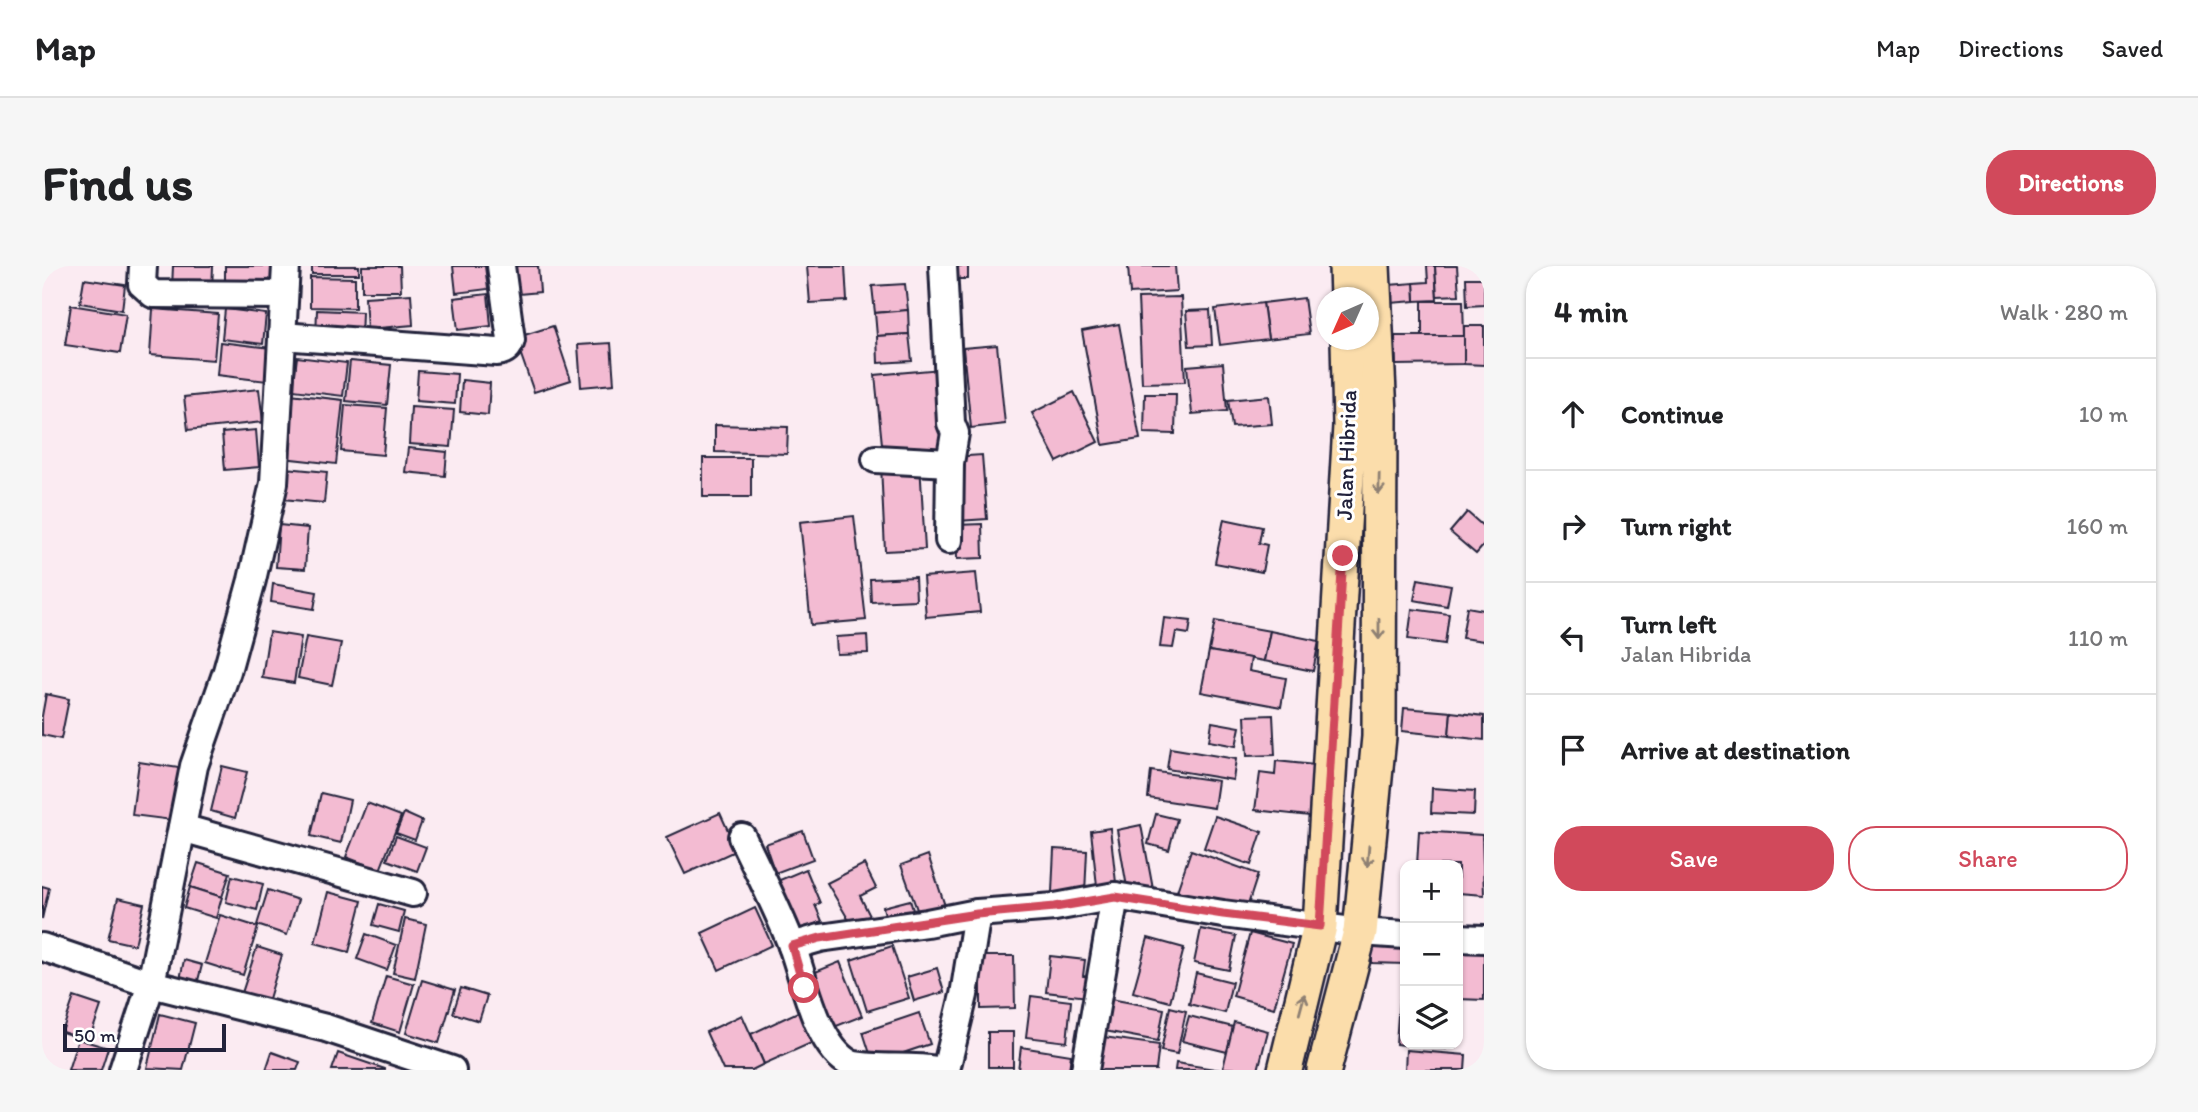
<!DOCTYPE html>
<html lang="en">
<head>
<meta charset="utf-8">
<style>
	:root { --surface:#fff; --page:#f6f6f6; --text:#202124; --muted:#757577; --line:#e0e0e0; --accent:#d1495b }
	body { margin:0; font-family:Itim,sans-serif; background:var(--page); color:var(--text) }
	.controls { position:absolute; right:21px; bottom:21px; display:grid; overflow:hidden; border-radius:14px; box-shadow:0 2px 5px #0004 }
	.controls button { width:63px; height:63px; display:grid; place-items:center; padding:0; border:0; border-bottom:2px solid var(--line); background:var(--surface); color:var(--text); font:35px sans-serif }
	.compass { position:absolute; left:1274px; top:21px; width:63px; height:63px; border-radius:50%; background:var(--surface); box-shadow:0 2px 5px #0004; rotate:225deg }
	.scale { position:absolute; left:21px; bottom:18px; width:163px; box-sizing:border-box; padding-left:7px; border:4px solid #22223b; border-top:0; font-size:19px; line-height:24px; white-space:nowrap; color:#22223b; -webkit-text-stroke:5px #fff; paint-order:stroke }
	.stop { position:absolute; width:21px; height:21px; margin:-16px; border:5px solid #d1495b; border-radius:50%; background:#fff }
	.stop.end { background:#d1495b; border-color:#fff; box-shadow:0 2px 7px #0008 }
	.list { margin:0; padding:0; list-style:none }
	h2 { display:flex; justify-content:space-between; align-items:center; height:91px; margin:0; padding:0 28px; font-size:30px }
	h2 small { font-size:23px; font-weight:400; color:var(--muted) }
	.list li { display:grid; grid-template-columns:46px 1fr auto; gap:21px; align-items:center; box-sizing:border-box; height:112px; padding:0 28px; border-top:2px solid var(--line) }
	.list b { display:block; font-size:26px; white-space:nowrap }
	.list p { margin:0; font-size:23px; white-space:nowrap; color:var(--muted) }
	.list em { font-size:23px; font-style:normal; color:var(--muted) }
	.actions { display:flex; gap:14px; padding:21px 28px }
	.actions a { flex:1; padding:16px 0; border:2px solid var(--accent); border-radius:28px; text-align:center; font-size:24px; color:var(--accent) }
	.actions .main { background:var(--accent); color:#fff }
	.icon { flex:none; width:38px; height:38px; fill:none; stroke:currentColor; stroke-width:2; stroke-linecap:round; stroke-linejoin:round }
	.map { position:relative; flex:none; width:1442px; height:804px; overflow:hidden; border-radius:28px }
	header { display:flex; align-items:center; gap:42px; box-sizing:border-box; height:98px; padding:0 35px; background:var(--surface); border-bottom:2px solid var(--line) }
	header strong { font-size:33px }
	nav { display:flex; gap:38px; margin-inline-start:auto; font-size:24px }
	.intro { display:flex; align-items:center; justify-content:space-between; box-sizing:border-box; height:168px; padding:0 42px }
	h1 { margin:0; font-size:49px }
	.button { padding:18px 32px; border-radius:28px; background:var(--accent); color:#fff; font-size:24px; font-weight:700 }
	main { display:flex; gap:42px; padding:0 42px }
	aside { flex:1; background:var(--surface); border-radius:28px; box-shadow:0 2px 5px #0004 }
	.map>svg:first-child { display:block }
	.building { fill:#f3bbd2; stroke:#22223b; stroke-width:2 }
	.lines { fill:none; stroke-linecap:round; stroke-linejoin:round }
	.minor-casing { stroke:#22223b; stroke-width:32 }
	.major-casing { stroke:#22223b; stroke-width:38 }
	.minor { stroke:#fff; stroke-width:26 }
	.major { stroke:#fbddab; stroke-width:33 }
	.oneway { stroke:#8e8073 }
	.route { stroke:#d1495b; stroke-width:9 }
	.labels { text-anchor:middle; stroke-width:6; stroke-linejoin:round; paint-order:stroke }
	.street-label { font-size:23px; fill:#22223b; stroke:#fff }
</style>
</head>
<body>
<header>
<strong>Map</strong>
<nav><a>Map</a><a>Directions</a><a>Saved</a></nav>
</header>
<div class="intro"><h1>Find us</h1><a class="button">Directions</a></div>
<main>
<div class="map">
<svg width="1442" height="804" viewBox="0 0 1442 804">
	<rect width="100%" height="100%" fill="#fbebf2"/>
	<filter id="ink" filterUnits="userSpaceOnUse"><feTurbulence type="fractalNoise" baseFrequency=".0143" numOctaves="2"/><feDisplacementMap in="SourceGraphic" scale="14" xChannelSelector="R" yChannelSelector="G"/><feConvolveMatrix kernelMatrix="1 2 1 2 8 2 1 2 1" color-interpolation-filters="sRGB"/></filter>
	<g filter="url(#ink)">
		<g class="building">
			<polygon points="131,0 171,0 170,24 130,22"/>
			<polygon points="183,0 234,0 233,23 183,23"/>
			<rect x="270" y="0" width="47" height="8"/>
			<polygon points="320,0 358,0 359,25 320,25"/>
			<polygon points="411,0 443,0 446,23 414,27"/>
			<polygon points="463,0 496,0 498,26 466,29"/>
			<polygon points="765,0 803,0 805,35 768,37"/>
			<rect x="909" y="0" width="17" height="13"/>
			<polygon points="1086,0 1133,0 1135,25 1088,28"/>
			<polygon points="1385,0 1393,0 1395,34 1373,35 1372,17 1386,16"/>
			<polygon points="1393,0 1415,0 1417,29 1395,30"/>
			<polygon points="268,11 313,12 313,42 268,41"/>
			<polygon points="1424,12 1442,12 1442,39 1425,40"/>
			<polygon points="42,13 83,19 80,44 38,37"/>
			<polygon points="1372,17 1373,35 1348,37 1347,19"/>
			<polygon points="863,18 866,44 833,47 830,20"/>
			<polygon points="369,28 371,59 325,63 323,31"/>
			<polygon points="446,28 449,60 416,64 412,32"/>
			<polygon points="1139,31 1143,116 1100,117 1096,32"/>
			<polygon points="1262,32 1267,68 1226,73 1221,37"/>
			<polygon points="1380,35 1421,35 1422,70 1380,70"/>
			<polygon points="1221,37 1226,73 1178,79 1173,43"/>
			<polygon points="29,39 84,48 78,87 23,79"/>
			<polygon points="111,43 176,48 172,94 108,89"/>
			<polygon points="183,43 224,48 221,78 180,73"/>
			<polygon points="275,44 320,46 319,72 274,70"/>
			<polygon points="866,44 867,68 835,70 833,47"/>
			<polygon points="1168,44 1170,79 1147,80 1144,45"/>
			<polygon points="1077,58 1098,173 1061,179 1040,65"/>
			<polygon points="511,60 529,114 492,126 473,72"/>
			<polygon points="1422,60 1442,60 1442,99 1422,98"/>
			<polygon points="867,68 870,95 836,97 835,70"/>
			<polygon points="1353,70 1422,70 1422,98 1354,99"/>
			<polygon points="178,76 229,82 225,115 175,109"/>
			<polygon points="569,77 572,118 539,121 536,79"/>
			<polygon points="955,79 963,158 929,162 921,82"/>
			<polygon points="255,91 305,97 301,130 251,124"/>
			<polygon points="308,95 349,99 345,139 304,135"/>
			<polygon points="1181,97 1185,145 1150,148 1145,100"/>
			<polygon points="899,103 907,182 841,188 833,109"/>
			<polygon points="376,105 415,108 413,138 374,135"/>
			<polygon points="420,114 448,117 446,149 418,146"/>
			<polygon points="217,123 221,156 146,164 142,131"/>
			<polygon points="1032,126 1056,176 1015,196 990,147"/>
			<polygon points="248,128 301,134 294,198 241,192"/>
			<polygon points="1103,128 1134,128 1133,168 1102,167"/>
			<polygon points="1227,130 1230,158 1190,161 1186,134"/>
			<polygon points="303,139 345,142 341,189 299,185"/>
			<polygon points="369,141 412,144 409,181 367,178"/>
			<polygon points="673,159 746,161 745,188 673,186"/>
			<polygon points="214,164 217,201 183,204 180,167"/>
			<polygon points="366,182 405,186 403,210 363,206"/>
			<polygon points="940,189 945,253 916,255 911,191"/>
			<rect x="661" y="192" width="48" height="39"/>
			<polygon points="878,197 883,283 843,285 839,199"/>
			<polygon points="244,202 285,206 282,237 241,233"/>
			<polygon points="1425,246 1442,261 1442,279 1434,288 1408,266"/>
			<polygon points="812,250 824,354 769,359 758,256"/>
			<polygon points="1182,253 1220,261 1217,277 1225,279 1220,306 1173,297"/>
			<polygon points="940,258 941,292 915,293 914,259"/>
			<polygon points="237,259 266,262 263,303 234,301"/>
			<polygon points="934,307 938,346 884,351 881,311"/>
			<polygon points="873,311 874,334 829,336 828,313"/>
			<polygon points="1376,313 1409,319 1405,340 1372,334"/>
			<polygon points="231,318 275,326 272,343 229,336"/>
			<polygon points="1425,341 1442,344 1442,375 1420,372"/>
			<polygon points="1370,343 1407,348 1403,378 1366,373"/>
			<polygon points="1122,352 1149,355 1147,368 1134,366 1131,382 1118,381"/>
			<polygon points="1173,355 1228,365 1222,395 1167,385"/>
			<polygon points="1228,365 1277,375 1271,405 1222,395"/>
			<polygon points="227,366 259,371 252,417 220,412"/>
			<polygon points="825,369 826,387 795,388 794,371"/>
			<polygon points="264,371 299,377 290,419 256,412"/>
			<polygon points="1167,385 1209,392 1207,405 1244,412 1239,441 1159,426"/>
			<polygon points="4,428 27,433 19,473 0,469 0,450"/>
			<polygon points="1362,442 1409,446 1407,470 1360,465"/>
			<polygon points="1409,446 1442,450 1442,474 1407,470"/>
			<polygon points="1231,449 1233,489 1205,490 1203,450"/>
			<polygon points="1170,456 1198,461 1194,480 1167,475"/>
			<polygon points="1128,482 1194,493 1191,514 1125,503"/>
			<polygon points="1234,495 1272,499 1267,550 1213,544 1218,507 1233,509"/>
			<polygon points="97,496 137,502 130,554 90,549"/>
			<polygon points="180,500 205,506 193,552 169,545"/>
			<polygon points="1109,505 1176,515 1172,542 1106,532"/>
			<polygon points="1390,522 1433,525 1432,549 1389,547"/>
			<polygon points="279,527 308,534 299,577 269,570"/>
			<polygon points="325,537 359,550 338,604 304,591"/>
			<polygon points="362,547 380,555 373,574 354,567"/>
			<polygon points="678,547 695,584 643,608 625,571"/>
			<polygon points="1114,548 1135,553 1127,584 1106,578"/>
			<polygon points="1173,550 1220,566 1209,599 1162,582"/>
			<polygon points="1099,559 1111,623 1086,627 1075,564"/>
			<polygon points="1068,562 1075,626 1056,629 1049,565"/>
			<polygon points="761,565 771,593 733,607 723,578"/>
			<polygon points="1377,565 1440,569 1442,629 1416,627 1416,599 1375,599"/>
			<polygon points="354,570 384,581 375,605 345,594"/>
			<polygon points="1012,583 1045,585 1043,627 1010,626"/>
			<polygon points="1149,584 1216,608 1203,648 1135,625"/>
			<polygon points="886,589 903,640 877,649 859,599"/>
			<polygon points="156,597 188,607 180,631 148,621"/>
			<polygon points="822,598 834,622 818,630 830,654 812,663 785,617"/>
			<polygon points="764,603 778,637 773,639 780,655 756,665 733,616"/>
			<polygon points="190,610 221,618 215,644 184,636"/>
			<polygon points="0,620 7,622 0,653"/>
			<polygon points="148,621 180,631 174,652 142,642"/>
			<polygon points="226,624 256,634 245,669 215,659"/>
			<polygon points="286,626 320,635 307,686 273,677"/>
			<polygon points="76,632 102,638 93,679 66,673"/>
			<polygon points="868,634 874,654 846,661 841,641"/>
			<polygon points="337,638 362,645 357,666 331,659"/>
			<polygon points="713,642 730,679 677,704 660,667"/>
			<polygon points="178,649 216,661 201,709 163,697"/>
			<polygon points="363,653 384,658 373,712 351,707"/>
			<polygon points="1159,663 1194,670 1187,704 1152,697"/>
			<polygon points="1208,667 1250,678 1232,742 1191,730"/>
			<polygon points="324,668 354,679 345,704 315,693"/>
			<polygon points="1106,672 1142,682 1128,736 1091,726"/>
			<polygon points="1330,677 1363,678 1363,698 1330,697"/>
			<polygon points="850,680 867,732 825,745 809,694"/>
			<polygon points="1416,680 1442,681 1442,734 1416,733"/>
			<polygon points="215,681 240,689 226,736 200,727"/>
			<polygon points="939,690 972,690 973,742 939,743"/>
			<polygon points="1008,690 1043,694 1041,710 1048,711 1046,731 1004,726"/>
			<polygon points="142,694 160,699 154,722 137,718"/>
			<polygon points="798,696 820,750 787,763 766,709"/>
			<polygon points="895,702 902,726 872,735 865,711"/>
			<polygon points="1154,707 1190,716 1183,747 1147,738"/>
			<polygon points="344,710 372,718 358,766 330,757"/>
			<polygon points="380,714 413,724 397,777 364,767"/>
			<polygon points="419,722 445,730 437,755 411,747"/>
			<polygon points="989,730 1029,735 1025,776 984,771"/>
			<polygon points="32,731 59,740 47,775 20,766"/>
			<polygon points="1058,731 1122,743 1116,775 1052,763"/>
			<polygon points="1357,735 1363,736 1363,778 1404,778 1404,783 1354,778"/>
			<polygon points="1128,741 1144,745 1135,788 1119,785"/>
			<polygon points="762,743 776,774 722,798 709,768"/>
			<polygon points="877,747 888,778 831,797 821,766"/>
			<polygon points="118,748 153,757 141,804 105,802"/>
			<polygon points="700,749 722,798 710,804 681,804 664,766"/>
			<polygon points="1147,750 1191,761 1185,786 1140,775"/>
			<polygon points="1192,756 1226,765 1216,804 1181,802"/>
			<rect x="946" y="766" width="25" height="35"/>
			<polygon points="1055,770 1117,779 1114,804 1050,804"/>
			<polygon points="36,773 66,782 59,804 26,804"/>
			<polygon points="979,781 1029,789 1027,804 976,804"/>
			<polygon points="1364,784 1424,789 1423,804 1363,804"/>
			<polygon points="230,786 258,796 255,804 224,804"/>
			<polygon points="296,787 343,803 343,804 290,804"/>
			<polygon points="1134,797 1179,804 1133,804"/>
		</g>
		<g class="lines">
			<g class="minor-casing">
				<g id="minor">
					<polyline points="101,0 100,18 111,28 242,29"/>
					<path d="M240 70 455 86C462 85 467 82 469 74L459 0"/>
					<polyline points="834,193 908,197 913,167 909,157 901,0"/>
					<polyline points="907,274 908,197"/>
					<polyline points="140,562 371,627"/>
					<path d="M700 571C717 607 736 643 750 680 762 712 775 782 809 798 833 804 869 799 895 804"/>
					<polyline points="1416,672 1442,673"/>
					<polyline points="750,680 778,672 885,657 935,647 1013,641 1073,630 1181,648 1318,666 1363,669"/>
					<polyline points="0,681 109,718 284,762 410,804"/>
					<polyline points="81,804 109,718 152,500 185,405 210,314 232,217 244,0"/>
					<polyline points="904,804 922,729 935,647"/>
					<polyline points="1043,804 1073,630"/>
				</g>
			</g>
			<g class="major-casing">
				<g id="major">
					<polyline points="1304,0 1305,32"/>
					<polyline points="1243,804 1278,660 1308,160 1306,74"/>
					<polyline points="1282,804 1318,666 1337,471 1338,149 1331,0"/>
				</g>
			</g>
			<use href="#minor" class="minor"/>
			<use href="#major" class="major"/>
		</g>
		<defs><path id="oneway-shaft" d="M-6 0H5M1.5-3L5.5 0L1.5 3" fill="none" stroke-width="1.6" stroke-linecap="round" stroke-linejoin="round" transform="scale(1.75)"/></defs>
		<g class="oneway">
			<use href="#oneway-shaft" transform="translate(1337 218) rotate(91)"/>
			<use href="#oneway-shaft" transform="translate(1337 363) rotate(90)"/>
			<use href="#oneway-shaft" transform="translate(1326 590) rotate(95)"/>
			<use href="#oneway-shaft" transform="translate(1260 738) rotate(-75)"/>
		</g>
	</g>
	<g class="lines" filter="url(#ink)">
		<polyline class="route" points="762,722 750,680 778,672 935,648 1013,641 1073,631 1181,648 1278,660 1301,290"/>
	</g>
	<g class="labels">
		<g class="street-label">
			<text transform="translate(1304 189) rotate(-88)" y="8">Jalan Hibrida</text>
		</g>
	</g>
</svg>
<div class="controls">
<button>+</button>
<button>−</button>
<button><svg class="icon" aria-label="layers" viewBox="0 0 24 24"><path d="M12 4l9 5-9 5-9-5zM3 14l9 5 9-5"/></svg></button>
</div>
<svg class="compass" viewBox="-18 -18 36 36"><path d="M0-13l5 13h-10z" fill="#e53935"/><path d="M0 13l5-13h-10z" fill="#757577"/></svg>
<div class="scale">50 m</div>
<div class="stop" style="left:762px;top:722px"></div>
<div class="stop end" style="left:1301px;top:290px"></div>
</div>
<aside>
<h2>4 min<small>Walk · 280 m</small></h2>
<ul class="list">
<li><svg class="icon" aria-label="ahead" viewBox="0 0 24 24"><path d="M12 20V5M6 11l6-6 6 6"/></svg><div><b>Continue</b></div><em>10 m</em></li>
<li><svg class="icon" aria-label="right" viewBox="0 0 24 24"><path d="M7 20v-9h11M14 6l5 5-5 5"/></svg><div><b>Turn right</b></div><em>160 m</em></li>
<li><svg class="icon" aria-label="left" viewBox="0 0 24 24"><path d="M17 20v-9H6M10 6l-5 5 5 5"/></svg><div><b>Turn left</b><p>Jalan Hibrida</p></div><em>110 m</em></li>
<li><svg class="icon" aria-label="arrive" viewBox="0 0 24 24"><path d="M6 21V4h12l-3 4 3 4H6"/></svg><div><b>Arrive at destination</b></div></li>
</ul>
<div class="actions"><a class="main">Save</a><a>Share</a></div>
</aside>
</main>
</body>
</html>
